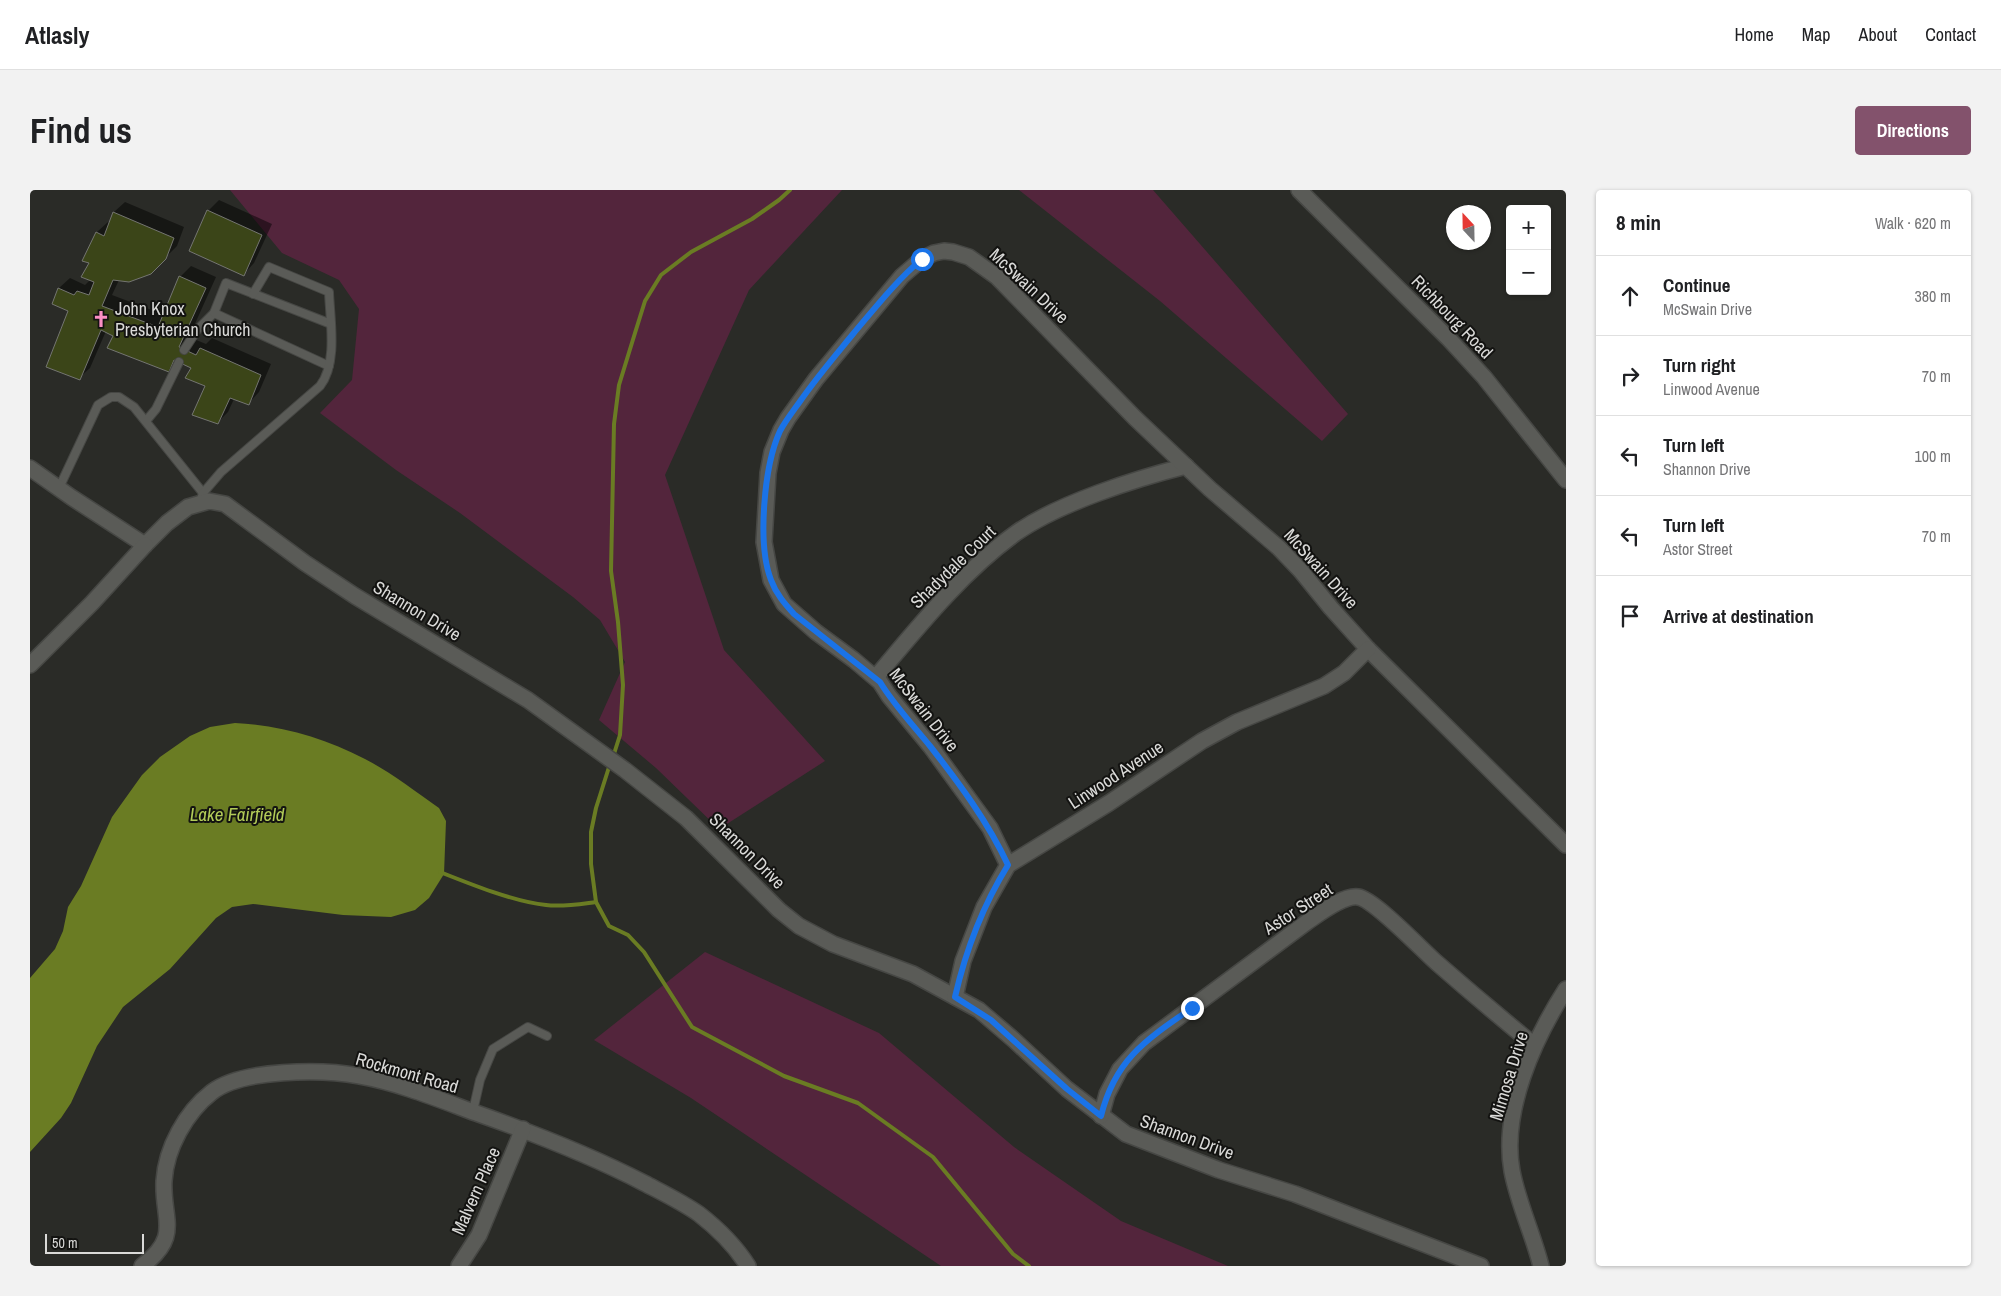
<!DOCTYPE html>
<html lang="en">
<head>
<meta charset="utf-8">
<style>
	:root { --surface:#fff; --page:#f2f2f2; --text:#202124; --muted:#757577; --line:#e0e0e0; --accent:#83526c }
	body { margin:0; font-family:"Archivo Narrow",sans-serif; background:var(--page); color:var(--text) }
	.controls { position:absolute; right:15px; top:15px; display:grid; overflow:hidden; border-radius:5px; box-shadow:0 1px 4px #0004 }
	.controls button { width:45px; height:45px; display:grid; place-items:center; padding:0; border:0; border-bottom:1px solid var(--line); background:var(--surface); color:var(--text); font:25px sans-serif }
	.compass { position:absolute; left:1416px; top:15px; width:45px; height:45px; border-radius:50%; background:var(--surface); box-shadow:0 1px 4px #0004; rotate:338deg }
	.scale { position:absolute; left:15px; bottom:12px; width:99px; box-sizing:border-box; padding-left:5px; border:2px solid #dadad8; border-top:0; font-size:14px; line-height:18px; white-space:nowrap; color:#dadad8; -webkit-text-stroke:4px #131311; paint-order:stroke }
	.stop { position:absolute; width:15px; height:15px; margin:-11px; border:4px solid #1a73e8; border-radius:50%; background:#fff }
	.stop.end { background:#1a73e8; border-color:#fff; box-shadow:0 1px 5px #0008 }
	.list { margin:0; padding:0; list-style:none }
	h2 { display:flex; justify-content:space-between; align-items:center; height:65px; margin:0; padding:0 20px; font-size:21px }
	h2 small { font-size:16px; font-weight:400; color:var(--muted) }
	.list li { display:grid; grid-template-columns:32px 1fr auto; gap:15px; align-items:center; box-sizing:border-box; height:80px; padding:0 20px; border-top:1px solid var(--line) }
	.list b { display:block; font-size:19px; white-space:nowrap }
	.list p { margin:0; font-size:16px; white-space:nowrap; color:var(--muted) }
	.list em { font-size:16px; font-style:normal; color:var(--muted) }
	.icon { flex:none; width:28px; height:28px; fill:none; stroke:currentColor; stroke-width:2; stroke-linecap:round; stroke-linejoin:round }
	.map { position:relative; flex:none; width:1536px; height:1076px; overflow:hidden; border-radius:5px }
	header { display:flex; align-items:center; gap:30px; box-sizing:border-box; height:70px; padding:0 25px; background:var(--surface); border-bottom:1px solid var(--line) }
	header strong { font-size:24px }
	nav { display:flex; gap:28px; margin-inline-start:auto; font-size:18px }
	.intro { display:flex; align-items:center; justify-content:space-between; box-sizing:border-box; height:120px; padding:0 30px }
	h1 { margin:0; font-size:35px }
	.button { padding:12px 22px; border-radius:5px; background:var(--accent); color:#fff; font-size:18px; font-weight:700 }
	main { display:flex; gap:30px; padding:0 30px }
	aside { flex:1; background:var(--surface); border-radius:5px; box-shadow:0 1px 4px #0004 }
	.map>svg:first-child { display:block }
	.green { fill:#53253c }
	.water { fill:#6a7c23 }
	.shadow { fill:#0007 }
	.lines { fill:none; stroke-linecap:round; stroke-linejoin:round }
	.stream { stroke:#6a7c23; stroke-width:4 }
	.building { fill:#3b4518; stroke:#747571 }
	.service-casing { stroke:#464744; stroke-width:10 }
	.minor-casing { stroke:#464744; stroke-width:18 }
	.service { stroke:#5a5b57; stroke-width:8 }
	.minor { stroke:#5a5b57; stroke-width:15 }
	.route { stroke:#1a73e8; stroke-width:6 }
	.labels { text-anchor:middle; stroke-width:4; stroke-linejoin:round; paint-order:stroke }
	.street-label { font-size:18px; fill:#dadad8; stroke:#131311 }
	.poi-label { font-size:18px; fill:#dadad8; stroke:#131311; text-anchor:start }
	.water-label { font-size:19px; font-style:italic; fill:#b2cb58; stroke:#131311 }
</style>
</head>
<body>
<header>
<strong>Atlasly</strong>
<nav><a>Home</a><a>Map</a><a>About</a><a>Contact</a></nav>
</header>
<div class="intro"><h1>Find us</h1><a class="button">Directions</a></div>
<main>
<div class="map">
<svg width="1536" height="1076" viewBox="0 0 1536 1076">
	<rect width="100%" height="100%" fill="#2a2b27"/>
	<g class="green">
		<polygon points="200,0 812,0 719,100 635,285 694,460 795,571 689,639 626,578 569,530 595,472 570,430 543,407 430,323 366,280 290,223 322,190 329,119 309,90 252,63"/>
		<polygon points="989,0 1123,0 1318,224 1292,251 1130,111"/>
		<polygon points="675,762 849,843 984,957 1091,1031 1198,1076 911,1076 661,908 564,850"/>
	</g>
	<path class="water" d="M205 533C251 535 294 548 335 569 359 581 386 602 409 618L416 631 414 684 399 708 385 720 361 727 313 725 223 714 202 717 186 728 140 779 93 817 67 856 41 913 31 928 0 962V788L25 759 33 741 38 717 51 696 82 627 112 585 130 567 160 546 180 537Z"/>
	<g class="shadow">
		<polygon points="189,10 242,34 224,73 214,84 178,21"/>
		<polygon points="95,12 154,37 147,56 120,83 89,90 82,105 135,125 150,87 161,76 186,87 159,147 176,154 182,148 241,174 229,202 219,213 204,209 198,222 187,233 177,195 162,177 149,171 139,181 76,141 60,178 49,188 40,120 29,98 40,88 55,95 61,89 61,72 53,70 67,42 78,32 80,33 84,22"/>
	</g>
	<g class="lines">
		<g class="stream">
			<polyline points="583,567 590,545 593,495 588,432 581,381 584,234 589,195 605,143 615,111 631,85 661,62 722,29 749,10 760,0"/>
			<polyline points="580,574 566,618 561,642 561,674 566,712 579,736 598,745 614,762 662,837 754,886 828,913 903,967 983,1064 999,1076"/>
			<path d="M410 682C440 694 485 712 516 715 533 717 550 714 566 712"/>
		</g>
	</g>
	<g class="building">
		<polygon points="177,20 232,45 214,86 159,61"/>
		<polygon points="83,22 144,48 136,69 121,84 99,92 83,90 72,116 128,137 149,86 176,98 149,157 166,165 170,158 231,185 219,215 200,208 188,234 162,225 175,196 155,188 161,178 144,170 139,182 77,158 83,146 71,140 50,190 16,177 38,121 22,114 28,98 44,105 47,101 59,105 64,92 51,87 59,73 52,71 66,42 74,46"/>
	</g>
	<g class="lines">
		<g class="service-casing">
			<g id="service">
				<polyline points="154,160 167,140 184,123"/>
				<polyline points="299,176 184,123 196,93 301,134"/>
				<polyline points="116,231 126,219 149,172"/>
				<polyline points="29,298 68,215 81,207 89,207 104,217 173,303"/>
				<path d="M170 313 173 303 191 282 290 196C308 173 300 130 299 102L239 77 223 104"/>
				<polyline points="443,921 450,890 463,859 498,837 517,846"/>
			</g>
		</g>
		<g class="minor-casing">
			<g id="minor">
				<polyline points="1269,0 1418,148 1454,187 1536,290"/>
				<polyline points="0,278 41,307 115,355 137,333 158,317 179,311 195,314 275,373 325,406 498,510 595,580 656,628 749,720 769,736 803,754 883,784 949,820 984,850 1037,899 1096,944 1189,980 1265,1004 1451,1076"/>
				<polyline points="0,475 62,413 115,355"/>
				<path d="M846 487C888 437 933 381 986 343 1029 313 1105 289 1156 276"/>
				<polyline points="978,675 960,638 901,557 859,506 850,492 824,470 786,442 754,414 741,390 734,352 738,283 742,262 751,240 758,228 786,189 872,86 892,69 904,63 914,61 923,62 939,67 967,87 1105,228 1180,299 1249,358 1271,381 1301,418 1338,459 1536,655"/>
				<polyline points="925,807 933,771 954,717 978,675 1079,613 1172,551 1207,532 1294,496 1314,483 1338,459"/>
				<path d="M1071 926 1077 904 1090 879 1114 853 1277 732C1289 724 1313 705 1328 707 1344 709 1392 760 1407 773 1439 801 1471 828 1504 855"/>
				<path d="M112 1076C152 1046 132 1029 134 991 136 958 156 922 182 902 212 879 292 879 329 886 369 893 408 909 446 923 503 943 560 965 614 993 633 1003 652 1012 669 1024 687 1038 706 1057 718 1076"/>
				<polyline points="429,1076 449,1045 493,939"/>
				<path d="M1511 1076C1503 1044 1488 1013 1482 981 1471 921 1504 849 1536 799"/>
			</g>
		</g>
		<use href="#service" class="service"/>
		<use href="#minor" class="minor"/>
	</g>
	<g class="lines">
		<path class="route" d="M892 69C866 91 845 118 823 144 805 166 787 187 771 210 764 220 756 230 750 241 734 276 727 354 741 390 746 404 755 414 764 424L850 492C864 515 883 535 900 556 929 593 958 632 978 675 952 717 936 759 925 807L961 830 1037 899 1071 926C1085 869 1117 849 1162 818"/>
	</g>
	<defs>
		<g id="church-bare" transform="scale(1.35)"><path d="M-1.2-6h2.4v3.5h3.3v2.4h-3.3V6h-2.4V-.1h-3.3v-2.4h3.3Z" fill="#fb8fc4" stroke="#131311" stroke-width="2.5" paint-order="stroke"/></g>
	</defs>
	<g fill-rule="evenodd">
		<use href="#church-bare" x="71" y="129"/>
	</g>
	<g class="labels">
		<g class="street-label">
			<text transform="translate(999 96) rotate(43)" y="6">McSwain Drive</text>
			<text transform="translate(1422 127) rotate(46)" y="6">Richbourg Road</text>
			<text transform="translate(923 377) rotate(-44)" y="6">Shadydale Court</text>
			<text transform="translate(1291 379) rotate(48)" y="6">McSwain Drive</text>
			<text transform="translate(387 421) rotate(31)" y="6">Shannon Drive</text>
			<text transform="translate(894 520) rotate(52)" y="6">McSwain Drive</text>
			<text transform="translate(1086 585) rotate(-33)" y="6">Linwood Avenue</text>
			<text transform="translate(717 661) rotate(45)" y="6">Shannon Drive</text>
			<text transform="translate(1268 719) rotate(-33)" y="6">Astor Street</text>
			<text transform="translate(377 883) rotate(16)" y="6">Rockmont Road</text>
			<text transform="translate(1479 886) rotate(-73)" y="6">Mimosa Drive</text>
			<text transform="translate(1157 947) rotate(20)" y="6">Shannon Drive</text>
			<text transform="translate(446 1001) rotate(-66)" y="6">Malvern Place</text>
		</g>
		<g class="poi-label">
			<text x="85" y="125">John Knox<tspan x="85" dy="21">Presbyterian Church</tspan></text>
		</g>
		<g class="water-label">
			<text x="207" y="631">Lake Fairfield</text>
		</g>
	</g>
</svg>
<div class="controls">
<button>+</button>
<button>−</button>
</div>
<svg class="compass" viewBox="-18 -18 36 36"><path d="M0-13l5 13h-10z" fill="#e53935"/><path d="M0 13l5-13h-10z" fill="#757577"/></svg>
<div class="scale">50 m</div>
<div class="stop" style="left:892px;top:69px"></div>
<div class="stop end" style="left:1162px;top:818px"></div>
</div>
<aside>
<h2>8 min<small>Walk · 620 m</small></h2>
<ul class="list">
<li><svg class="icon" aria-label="ahead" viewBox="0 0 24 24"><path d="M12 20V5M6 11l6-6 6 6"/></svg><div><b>Continue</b><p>McSwain Drive</p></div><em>380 m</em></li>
<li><svg class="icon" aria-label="right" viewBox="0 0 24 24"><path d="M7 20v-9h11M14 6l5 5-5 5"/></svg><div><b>Turn right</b><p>Linwood Avenue</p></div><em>70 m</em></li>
<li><svg class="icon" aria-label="left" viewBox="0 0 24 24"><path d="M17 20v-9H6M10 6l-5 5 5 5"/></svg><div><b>Turn left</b><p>Shannon Drive</p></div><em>100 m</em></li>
<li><svg class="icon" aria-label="left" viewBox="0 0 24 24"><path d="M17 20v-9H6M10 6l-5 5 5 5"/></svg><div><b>Turn left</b><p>Astor Street</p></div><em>70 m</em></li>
<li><svg class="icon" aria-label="arrive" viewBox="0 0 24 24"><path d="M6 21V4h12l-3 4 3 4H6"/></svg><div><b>Arrive at destination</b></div></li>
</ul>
</aside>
</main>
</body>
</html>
